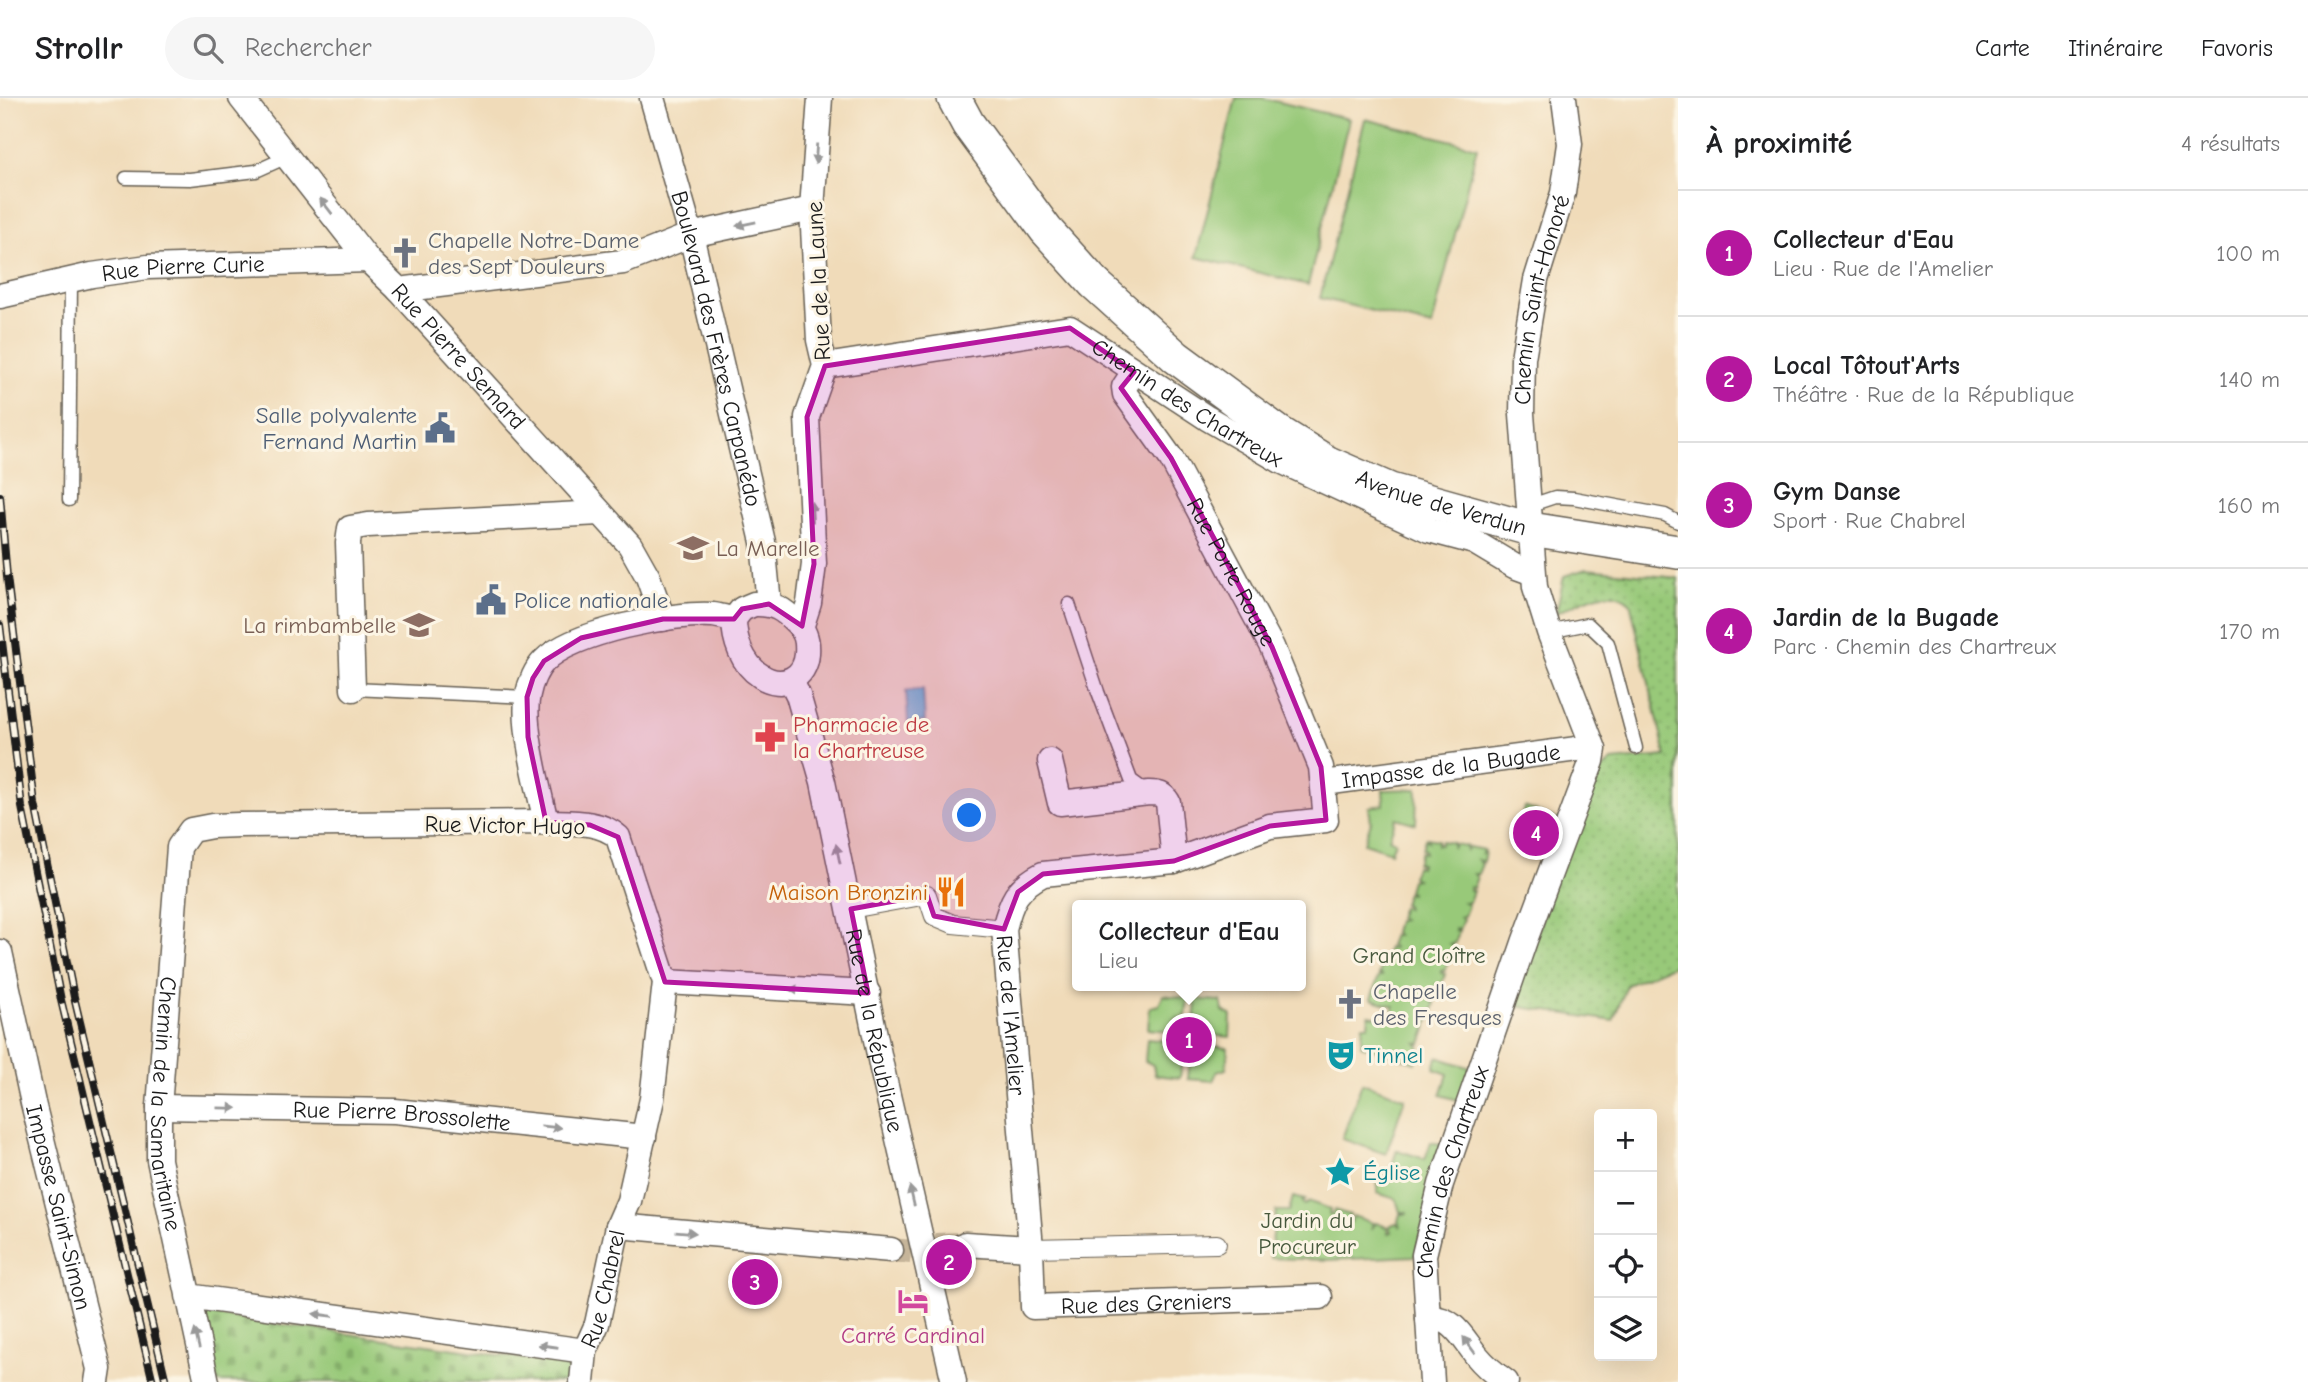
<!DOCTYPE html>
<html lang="fr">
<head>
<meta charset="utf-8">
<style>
	:root { --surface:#fff; --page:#f6f6f6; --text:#202124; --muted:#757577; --line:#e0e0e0; --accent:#b5179e }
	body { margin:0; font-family:"Comic Neue",sans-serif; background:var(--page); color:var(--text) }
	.controls { position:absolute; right:21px; bottom:21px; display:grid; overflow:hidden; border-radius:7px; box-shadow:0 7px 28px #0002 }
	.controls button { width:63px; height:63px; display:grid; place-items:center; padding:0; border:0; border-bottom:2px solid var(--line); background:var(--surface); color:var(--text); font:35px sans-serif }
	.you { position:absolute; left:970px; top:718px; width:24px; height:24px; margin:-18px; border:5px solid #fff; border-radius:50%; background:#1a73e8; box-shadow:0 0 0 10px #1a73e833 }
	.badge { display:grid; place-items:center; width:46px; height:46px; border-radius:50%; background:var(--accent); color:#fff; font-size:23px; font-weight:700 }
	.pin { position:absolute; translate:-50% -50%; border:4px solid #fff; box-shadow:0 2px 7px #0006 }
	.popup { position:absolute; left:1072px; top:802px; width:234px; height:91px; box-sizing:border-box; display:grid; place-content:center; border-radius:7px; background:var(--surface); filter:drop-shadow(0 2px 5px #0005); font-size:23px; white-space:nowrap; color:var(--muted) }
	.popup b { font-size:26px; color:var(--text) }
	.popup::after { content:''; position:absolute; left:50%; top:100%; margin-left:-14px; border:14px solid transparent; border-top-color:var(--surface) }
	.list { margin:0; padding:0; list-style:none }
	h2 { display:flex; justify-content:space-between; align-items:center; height:91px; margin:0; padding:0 28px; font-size:30px }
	h2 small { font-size:23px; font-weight:400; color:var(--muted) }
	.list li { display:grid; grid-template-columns:46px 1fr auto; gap:21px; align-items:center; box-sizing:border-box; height:126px; padding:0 28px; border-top:2px solid var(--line) }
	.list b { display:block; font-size:26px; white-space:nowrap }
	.list p { margin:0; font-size:23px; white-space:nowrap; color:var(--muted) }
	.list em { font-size:23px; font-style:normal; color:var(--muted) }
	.icon { flex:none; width:38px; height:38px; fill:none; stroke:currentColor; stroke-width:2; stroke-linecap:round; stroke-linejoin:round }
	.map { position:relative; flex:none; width:1678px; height:1284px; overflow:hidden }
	header { display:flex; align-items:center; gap:42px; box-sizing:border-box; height:98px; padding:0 35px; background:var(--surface); border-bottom:2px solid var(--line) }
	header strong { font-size:33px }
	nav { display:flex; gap:38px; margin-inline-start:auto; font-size:24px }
	.search { width:490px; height:63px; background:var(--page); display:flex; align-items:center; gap:18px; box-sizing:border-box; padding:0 24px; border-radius:38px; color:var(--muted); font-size:26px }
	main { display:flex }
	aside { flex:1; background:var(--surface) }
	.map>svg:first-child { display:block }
	.cemetery { fill:url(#cemetery-stones); stroke:#5a724a; stroke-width:2 }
	.park { fill:url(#park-dots); stroke:#5a724a; stroke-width:2 }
	.garden { fill:#98c979; stroke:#5a724a; stroke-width:2 }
	.water { fill:#4dafcc; stroke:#346674; stroke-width:2 }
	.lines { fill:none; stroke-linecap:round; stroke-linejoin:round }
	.minor-tunnel { stroke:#c6b59a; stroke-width:24; stroke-dasharray:24 12; stroke-linecap:butt }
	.service-casing { stroke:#665f53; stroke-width:15 }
	.pedestrian-casing { stroke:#665f53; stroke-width:20 }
	.minor-casing { stroke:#665f53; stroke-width:27 }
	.secondary-casing { stroke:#665f53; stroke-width:36 }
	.service { stroke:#fff; stroke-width:12 }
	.pedestrian { stroke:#fff; stroke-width:18 }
	.minor { stroke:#fff; stroke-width:24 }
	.secondary { stroke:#fff; stroke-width:33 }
	.rail-casing { stroke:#1c1c1c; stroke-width:8 }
	.rail { stroke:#fcf5e5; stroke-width:5; stroke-dasharray:16; stroke-linecap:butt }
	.oneway { fill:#999 }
	.marked { fill:#b5179e; fill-opacity:0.2; stroke:#b5179e; stroke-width:5; stroke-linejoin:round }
	.labels { text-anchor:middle; stroke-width:6; stroke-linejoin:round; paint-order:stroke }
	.worship-label { font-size:23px; fill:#5b616d; stroke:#fcf5e5; text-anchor:start }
	.street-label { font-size:23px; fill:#1c1c1c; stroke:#fcf5e5 }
	.service-label { font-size:23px; fill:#4e5e75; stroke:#fcf5e5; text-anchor:end }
	.education-label { font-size:23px; fill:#785e54; stroke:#fcf5e5; text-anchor:start }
	.health-label { font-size:23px; fill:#be3a42; stroke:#fcf5e5; text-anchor:start }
	.food-label { font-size:23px; fill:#c56008; stroke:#fcf5e5; text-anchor:end }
	.park-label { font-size:23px; fill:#47593d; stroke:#fcf5e5 }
	.culture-label { font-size:23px; fill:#0d838f; stroke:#fcf5e5; text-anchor:start }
	.hotel-label { font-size:23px; fill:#b23c85; stroke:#fcf5e5 }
</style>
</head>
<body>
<header>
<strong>Strollr</strong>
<div class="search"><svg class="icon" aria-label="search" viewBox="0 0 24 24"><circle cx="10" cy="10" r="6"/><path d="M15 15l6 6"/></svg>Rechercher</div>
<nav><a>Carte</a><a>Itinéraire</a><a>Favoris</a></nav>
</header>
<main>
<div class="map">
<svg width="1678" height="1284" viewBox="0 0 1678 1284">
	<defs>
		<pattern id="cemetery-stones" width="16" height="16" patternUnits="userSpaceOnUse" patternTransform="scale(1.75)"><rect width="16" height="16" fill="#98c979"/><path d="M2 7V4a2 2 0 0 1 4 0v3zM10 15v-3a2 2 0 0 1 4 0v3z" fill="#82ac68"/></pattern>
		<pattern id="park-dots" width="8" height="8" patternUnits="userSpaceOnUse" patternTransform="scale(1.75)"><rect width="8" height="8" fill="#98c979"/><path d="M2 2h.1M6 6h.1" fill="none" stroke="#82ac68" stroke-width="1.8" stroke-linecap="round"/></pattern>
	</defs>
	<rect width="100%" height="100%" fill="#fcf5e5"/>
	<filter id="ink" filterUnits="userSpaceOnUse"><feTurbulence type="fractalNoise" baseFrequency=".0143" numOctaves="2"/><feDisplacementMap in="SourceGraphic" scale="14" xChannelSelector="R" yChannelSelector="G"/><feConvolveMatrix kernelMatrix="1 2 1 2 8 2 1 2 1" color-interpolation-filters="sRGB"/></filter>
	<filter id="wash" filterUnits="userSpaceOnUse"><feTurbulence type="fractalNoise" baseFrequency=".00686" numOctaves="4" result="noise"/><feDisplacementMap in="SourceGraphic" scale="28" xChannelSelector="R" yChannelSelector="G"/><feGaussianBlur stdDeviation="1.57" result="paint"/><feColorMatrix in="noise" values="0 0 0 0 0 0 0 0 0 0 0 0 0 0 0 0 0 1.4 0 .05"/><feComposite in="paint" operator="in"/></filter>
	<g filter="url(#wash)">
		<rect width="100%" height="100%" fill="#f0dbb9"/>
		<polygon class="cemetery" points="206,1216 569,1267 569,1284 216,1284 202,1226"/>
		<path class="park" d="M1586 471 1678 480V865L1627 887 1613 923 1514 908 1584 686 1612 663 1666 658 1630 504C1610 484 1579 505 1556 515L1564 478Z"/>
		<g class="garden">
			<polygon points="1236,0 1262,0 1349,21 1308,187 1196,159"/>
			<polygon points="1365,21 1477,49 1432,228 1320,200"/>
			<polygon points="1417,691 1416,726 1396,720 1389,741 1395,744 1391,754 1364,745 1371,724 1369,709 1384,707 1383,692"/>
			<polygon points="1524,709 1559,722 1547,759 1515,748"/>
			<polygon points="1427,740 1438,742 1437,747 1440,747 1441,743 1453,745 1452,750 1455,746 1466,748 1466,752 1469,749 1484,752 1482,755 1485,754 1483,763 1478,762 1482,766 1478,776 1474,776 1477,779 1473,790 1469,789 1469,792 1473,793 1469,804 1464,804 1468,807 1464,818 1459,819 1463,821 1459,832 1455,831 1455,833 1459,834 1455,845 1450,846 1454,848 1450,859 1446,859 1446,861 1449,862 1445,873 1441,872 1441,875 1445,876 1441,888 1437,887 1440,890 1435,903 1431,902 1435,906 1431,918 1427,917 1430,920 1421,946 1417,945 1420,949 1415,965 1361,947 1363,927 1368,927 1369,917 1390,921 1394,908 1371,901 1374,892 1378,893 1378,891 1375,889 1379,878 1383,878 1379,876 1383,864 1387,865 1384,861 1388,850 1392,851 1393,849 1389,847 1393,837 1397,837 1394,834 1397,823 1402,822 1398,820 1402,809 1406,810 1406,807 1403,806 1407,795 1411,796 1411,794 1408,792 1411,782 1416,781 1412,779 1416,768 1420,769 1421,766 1417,765 1421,754 1425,755 1425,752 1422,751 1425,741 1428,743"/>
			<polygon points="1163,897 1188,900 1186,918 1174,921 1169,933 1148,931 1150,909 1159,907"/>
			<polygon points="1196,901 1221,903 1223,913 1231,917 1230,939 1209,937 1206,924 1195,918"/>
			<polygon points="1147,941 1167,943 1171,957 1182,962 1180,980 1155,977 1153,967 1145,963"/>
			<polygon points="1208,947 1228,950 1226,971 1217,974 1213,983 1188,981 1190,963 1202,960"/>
			<polygon points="1437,959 1471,970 1461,1003 1441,997 1448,976 1434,971"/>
			<polygon points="1362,985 1405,1000 1386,1056 1342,1041"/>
			<polygon points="1431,1044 1445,1048 1415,1158 1329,1162 1270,1160 1276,1113 1289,1113 1293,1099 1305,1102 1302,1104 1304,1107 1310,1104 1330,1111 1329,1117 1331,1118 1334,1112 1350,1117 1348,1123 1351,1124 1353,1118 1373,1125 1371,1131 1376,1125 1387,1129 1388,1135 1391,1134 1389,1128 1396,1125 1401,1129 1398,1123 1400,1116 1407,1116 1407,1114 1400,1114 1396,1101 1377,1095 1377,1083 1390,1074 1397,1052 1425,1061"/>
		</g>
		<polygon class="water" points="923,591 925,624 908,625 906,593"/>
	</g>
	<g filter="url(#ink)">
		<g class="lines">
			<g class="minor-tunnel">
				<polyline points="935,1147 965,1146"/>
				<polyline points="891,1152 911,1154"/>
			</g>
			<g class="service-casing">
				<g id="service">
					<polyline points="126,80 190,81 256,73 287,59"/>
					<polyline points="69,402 71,182"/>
					<polyline points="1528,408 1555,399 1574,400 1665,417 1678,424"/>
					<polyline points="1069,506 1098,594 1131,682 1146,693"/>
					<polyline points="1549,534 1588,526 1608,545 1636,650"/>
					<polyline points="353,591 527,599"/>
				</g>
			</g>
			<g class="pedestrian-casing">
				<g id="pedestrian">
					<polyline points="851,811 927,797 934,818 953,826 1004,831"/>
					<polyline points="1031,1150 1217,1146"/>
				</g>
			</g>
			<g class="minor-casing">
				<g id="minor">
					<path id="s1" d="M241 0 368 162 399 192 630 447 648 479 663 521"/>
					<path id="s2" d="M652 0 691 137 763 444 769 506"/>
					<polyline points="399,192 623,164 691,137 812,111"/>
					<path id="s3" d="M0 198 92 177 148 169 368 162"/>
					<path id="s4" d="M825 268 1070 230 1207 320 1281 363 1429 432 1474 444 1514 468 1533 475"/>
					<path id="s5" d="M1134 274 1124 289 1125 296 1171 360 1272 549 1321 669 1326 722 1270 728 1174 763 1043 776C1016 790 1011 803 1004 831L1031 1150 1033 1209 1320 1199"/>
					<path d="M754 506C774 505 783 511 797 525 806 534 808 543 807 555 806 580 782 592 761 578 742 566 734 542 734 521L742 511Z"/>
					<polyline points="801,530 809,505 814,466 807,319 825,268 819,242 812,111 820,0"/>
					<path id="s6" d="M791 583 798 597 823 684 882 971 954 1284"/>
					<polyline points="353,591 348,445 350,430 368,427 600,415"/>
					<path d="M1050 663 1060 705 1149 695C1159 695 1163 696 1168 704L1174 763"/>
					<path id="s7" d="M1324 685 1577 651"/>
					<path d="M546 724C539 692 521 626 528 596 530 585 536 571 544 563 572 534 674 514 713 517 720 518 727 520 734 521"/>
					<path id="s8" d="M0 854 33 1005 99 1271 97 1284"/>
					<polyline points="665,884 868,895"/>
					<path id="s9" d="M159 1009 395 1013 644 1039"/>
					<polyline points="618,1128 891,1152"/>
					<polyline points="965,1146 1031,1150"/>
					<path id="s10" d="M188 1198 585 1253 597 1226 618 1128 629 1103 652 1001 665 884 618 739C600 722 569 725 546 724L239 727 212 728 191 732 179 749 159 1009V1062L207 1284"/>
					<path d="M1428 1221C1453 1217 1463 1241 1477 1258 1485 1268 1495 1276 1506 1284"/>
					<polyline points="582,1284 585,1253"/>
					<path id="s11" d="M1432 1284 1424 1157 1441 1086 1525 842 1592 663 1594 651 1549 534 1535 489 1522 316 1523 260 1536 182 1563 95 1570 46 1564 0"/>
				</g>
			</g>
			<g class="secondary-casing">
				<g id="secondary">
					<path id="s12" d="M954 0 968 26 1046 132 1094 185 1176 259 1278 334 1328 365 1390 392 1530 431 1678 454"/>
				</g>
			</g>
			<use href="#service" class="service"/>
			<use href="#pedestrian" class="pedestrian"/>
			<use href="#minor" class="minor"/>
			<use href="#secondary" class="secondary"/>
			<g class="rail-casing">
				<g id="rail">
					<polyline points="0,398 7,479 35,706 74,899 166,1284"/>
					<polyline points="0,527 22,709 61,902 153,1284"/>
				</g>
			</g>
			<use href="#rail" class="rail"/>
		</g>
		<defs><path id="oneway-solid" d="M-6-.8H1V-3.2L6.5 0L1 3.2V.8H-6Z" transform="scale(1.75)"/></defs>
		<g class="oneway">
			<use href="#oneway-solid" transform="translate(816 56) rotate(94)"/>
			<use href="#oneway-solid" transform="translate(326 108) rotate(-128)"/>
			<use href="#oneway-solid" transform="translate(746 126) rotate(168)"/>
			<use href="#oneway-solid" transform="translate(812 414) rotate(-93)"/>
			<use href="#oneway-solid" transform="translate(838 756) rotate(-102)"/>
			<use href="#oneway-solid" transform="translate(799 892) rotate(-177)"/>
			<use href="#oneway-solid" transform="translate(227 1010) rotate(1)"/>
			<use href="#oneway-solid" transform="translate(551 1029) rotate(6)"/>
			<use href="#oneway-solid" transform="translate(912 1098) rotate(-103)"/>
			<use href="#oneway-solid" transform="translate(686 1134) rotate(5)"/>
			<use href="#oneway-solid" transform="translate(323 1217) rotate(-172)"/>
			<use href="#oneway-solid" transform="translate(197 1241) rotate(-103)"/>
			<use href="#oneway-solid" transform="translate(1469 1247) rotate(-126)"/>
			<use href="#oneway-solid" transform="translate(548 1248) rotate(-172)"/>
		</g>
	</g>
	<path class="marked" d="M1070 230 1134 274 1121 290 1171 360 1272 549 1321 669 1326 722 1270 728 1174 763 1043 776 1018 794 1004 831 934 818 927 797 851 811 868 895 665 884 618 739 590 727 546 724 528 639 527 599 533 580 544 563 581 540 663 521H734L742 511 769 506 802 528 814 466 807 319 825 268Z"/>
	<defs>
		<g id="church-bare" transform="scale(2.415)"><path d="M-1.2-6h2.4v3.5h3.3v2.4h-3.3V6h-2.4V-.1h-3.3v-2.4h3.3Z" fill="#6b7280" stroke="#fcf5e5" stroke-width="2.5" paint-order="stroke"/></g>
		<g id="civic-bare" transform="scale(2.415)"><path d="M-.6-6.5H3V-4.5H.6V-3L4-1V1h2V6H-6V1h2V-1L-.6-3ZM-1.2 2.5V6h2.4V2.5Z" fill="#5c6f8a" stroke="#fcf5e5" stroke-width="2.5" paint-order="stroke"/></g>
		<g id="school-bare" transform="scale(2.415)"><path d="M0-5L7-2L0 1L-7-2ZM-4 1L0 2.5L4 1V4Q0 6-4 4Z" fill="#8d6e63" stroke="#fcf5e5" stroke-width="2.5" paint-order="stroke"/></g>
		<g id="pharmacy-bare" transform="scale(2.415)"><path d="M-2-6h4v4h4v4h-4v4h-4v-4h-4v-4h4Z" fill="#e0444e" stroke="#fcf5e5" stroke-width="2.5" paint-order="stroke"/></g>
		<g id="restaurant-bare" transform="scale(2.415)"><path d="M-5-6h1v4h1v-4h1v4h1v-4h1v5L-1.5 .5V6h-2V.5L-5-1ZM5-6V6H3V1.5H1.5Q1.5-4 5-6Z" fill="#e8710a" stroke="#fcf5e5" stroke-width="2.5" paint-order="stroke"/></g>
		<g id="theatre-bare" transform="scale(2.415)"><path d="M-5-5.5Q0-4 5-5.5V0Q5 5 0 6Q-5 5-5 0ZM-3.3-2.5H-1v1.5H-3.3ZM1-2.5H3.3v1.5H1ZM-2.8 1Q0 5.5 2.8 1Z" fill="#0f9aa8" stroke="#fcf5e5" stroke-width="2.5" paint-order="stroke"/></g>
		<g id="sight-bare" transform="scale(2.415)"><path d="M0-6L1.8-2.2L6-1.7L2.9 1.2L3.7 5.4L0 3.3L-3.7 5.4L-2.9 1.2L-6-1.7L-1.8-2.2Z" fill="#0f9aa8" stroke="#fcf5e5" stroke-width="2.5" paint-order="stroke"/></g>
		<g id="hotel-bare" transform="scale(2.415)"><path d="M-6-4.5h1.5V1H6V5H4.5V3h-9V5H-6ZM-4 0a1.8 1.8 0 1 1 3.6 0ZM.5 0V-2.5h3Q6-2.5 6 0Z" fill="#d1479c" stroke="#fcf5e5" stroke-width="2.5" paint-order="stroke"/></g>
	</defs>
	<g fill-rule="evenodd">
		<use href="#church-bare" x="405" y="155"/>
		<use href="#civic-bare" x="440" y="330"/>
		<use href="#school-bare" x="693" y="450"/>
		<use href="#civic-bare" x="491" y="502"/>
		<use href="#school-bare" x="419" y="527"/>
		<use href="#pharmacy-bare" x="770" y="639"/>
		<use href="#restaurant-bare" x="951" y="794"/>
		<use href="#church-bare" x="1350" y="906"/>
		<use href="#theatre-bare" x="1341" y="957"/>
		<use href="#sight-bare" x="1340" y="1074"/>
		<use href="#hotel-bare" x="913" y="1203"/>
	</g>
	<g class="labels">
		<g class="worship-label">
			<text x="428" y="150">Chapelle Notre-Dame<tspan x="428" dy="26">des Sept Douleurs</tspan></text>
			<text x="1373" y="901">Chapelle<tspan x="1373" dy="26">des Fresques</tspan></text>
		</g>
		<g class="street-label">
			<text dy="8" stroke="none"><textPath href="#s3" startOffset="186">Rue Pierre Curie</textPath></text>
			<text transform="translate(818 183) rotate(-93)" y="8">Rue de la Laune</text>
			<text dy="8" stroke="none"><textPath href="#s11" startOffset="1124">Chemin Saint-Honoré</textPath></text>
			<text dy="8" stroke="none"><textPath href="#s2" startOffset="259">Boulevard des Frères Carpanédo</textPath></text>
			<text dy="8" stroke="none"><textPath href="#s1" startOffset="338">Rue Pierre Semard</textPath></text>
			<text dy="8" stroke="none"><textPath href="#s4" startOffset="387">Chemin des Chartreux</textPath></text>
			<text dy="8" stroke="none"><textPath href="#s12" startOffset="649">Avenue de Verdun</textPath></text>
			<text dy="8" stroke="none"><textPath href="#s5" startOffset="233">Rue Porte Rouge</textPath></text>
			<text dy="8" stroke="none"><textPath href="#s7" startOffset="128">Impasse de la Bugade</textPath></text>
			<text transform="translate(505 727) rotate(1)" y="8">Rue Victor Hugo</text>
			<text dy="8" stroke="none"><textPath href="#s5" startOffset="948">Rue de l'Amelier</textPath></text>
			<text dy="8" stroke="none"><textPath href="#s6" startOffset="360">Rue de la République</textPath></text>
			<text dy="8" stroke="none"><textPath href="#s10" startOffset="1642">Chemin de la Samaritaine</textPath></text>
			<text dy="8" stroke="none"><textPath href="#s9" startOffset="243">Rue Pierre Brossolette</textPath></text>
			<text dy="8" stroke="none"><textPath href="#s11" startOffset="214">Chemin des Chartreux</textPath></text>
			<text dy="8" stroke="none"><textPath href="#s8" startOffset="262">Impasse Saint-Simon</textPath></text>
			<text dy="8" stroke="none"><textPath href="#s10" startOffset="466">Rue Chabrel</textPath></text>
			<text dy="8" stroke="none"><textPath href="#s5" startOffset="1354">Rue des Greniers</textPath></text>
		</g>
		<g class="service-label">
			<text x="417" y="325">Salle polyvalente<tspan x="417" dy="26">Fernand Martin</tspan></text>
			<text x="514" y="510" text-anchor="start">Police nationale</text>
		</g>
		<g class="education-label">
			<text x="716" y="458">La Marelle</text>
			<text x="396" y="535" text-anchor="end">La rimbambelle</text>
		</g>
		<g class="health-label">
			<text x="793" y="634">Pharmacie de<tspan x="793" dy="26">la Chartreuse</tspan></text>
		</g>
		<g class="food-label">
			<text x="928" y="802">Maison Bronzini</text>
		</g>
		<g class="park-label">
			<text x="1419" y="865">Grand Cloître</text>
			<text x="1307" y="1130">Jardin du<tspan x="1307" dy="26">Procureur</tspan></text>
		</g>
		<g class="culture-label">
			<text x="1364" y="965">Tinnel</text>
			<text x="1363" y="1082">Église</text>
		</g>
		<g class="hotel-label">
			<text x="913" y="1245">Carré Cardinal</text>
		</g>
	</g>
</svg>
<div class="controls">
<button>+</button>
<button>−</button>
<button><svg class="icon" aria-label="locate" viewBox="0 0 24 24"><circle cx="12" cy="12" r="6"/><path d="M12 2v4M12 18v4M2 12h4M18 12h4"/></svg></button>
<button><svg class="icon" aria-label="layers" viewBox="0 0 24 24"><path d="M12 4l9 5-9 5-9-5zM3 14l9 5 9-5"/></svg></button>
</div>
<div class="you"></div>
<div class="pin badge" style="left:1189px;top:942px">1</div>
<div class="popup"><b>Collecteur d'Eau</b>Lieu</div>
<div class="pin badge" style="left:949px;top:1164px">2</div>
<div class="pin badge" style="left:755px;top:1184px">3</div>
<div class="pin badge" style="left:1536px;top:735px">4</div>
</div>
<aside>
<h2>À proximité<small>4 résultats</small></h2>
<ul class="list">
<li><span class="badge">1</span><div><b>Collecteur d'Eau</b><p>Lieu · Rue de l'Amelier</p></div><em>100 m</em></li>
<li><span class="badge">2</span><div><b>Local Tôtout'Arts</b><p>Théâtre · Rue de la République</p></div><em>140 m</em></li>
<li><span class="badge">3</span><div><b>Gym Danse</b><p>Sport · Rue Chabrel</p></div><em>160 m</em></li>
<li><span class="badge">4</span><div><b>Jardin de la Bugade</b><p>Parc · Chemin des Chartreux</p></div><em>170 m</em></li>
</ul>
</aside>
</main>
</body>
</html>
